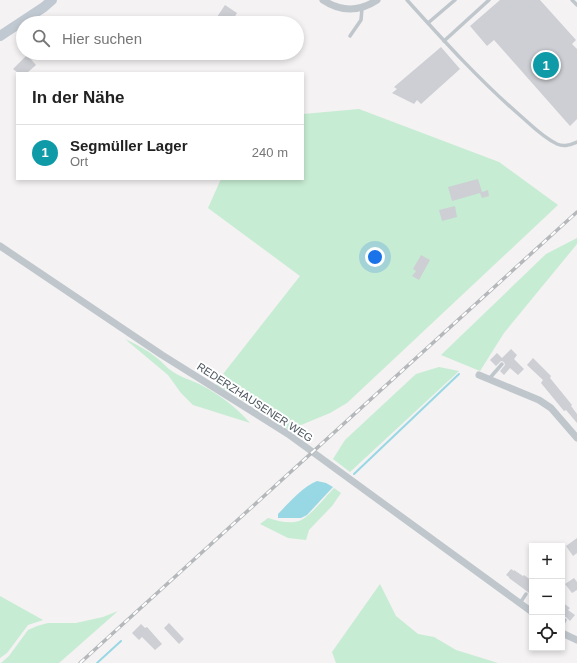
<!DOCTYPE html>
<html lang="de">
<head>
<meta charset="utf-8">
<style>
	:root { --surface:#fff; --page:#f2f2f2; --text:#222; --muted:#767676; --line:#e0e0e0; --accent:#111827 }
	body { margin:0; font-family:Helvetica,sans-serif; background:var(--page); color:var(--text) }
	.controls { position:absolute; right:12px; bottom:12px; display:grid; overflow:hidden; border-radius:0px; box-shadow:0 2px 6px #0003 }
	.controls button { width:36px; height:36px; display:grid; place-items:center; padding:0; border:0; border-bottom:1px solid var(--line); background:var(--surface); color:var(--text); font:20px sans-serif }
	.you { position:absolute; left:375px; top:257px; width:14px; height:14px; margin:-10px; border:3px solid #fff; border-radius:50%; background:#1a73e8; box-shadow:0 0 0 6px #1a73e833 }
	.badge { display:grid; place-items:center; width:26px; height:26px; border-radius:50%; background:var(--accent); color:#fff; font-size:13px; font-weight:700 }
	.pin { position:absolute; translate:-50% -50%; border:2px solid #fff; box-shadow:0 1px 4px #0006 }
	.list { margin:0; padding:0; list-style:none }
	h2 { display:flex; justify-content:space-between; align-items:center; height:52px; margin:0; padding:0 16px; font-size:17px }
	h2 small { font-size:13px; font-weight:400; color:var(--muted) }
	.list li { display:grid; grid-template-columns:26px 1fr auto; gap:12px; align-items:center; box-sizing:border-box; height:56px; padding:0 16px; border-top:1px solid var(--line) }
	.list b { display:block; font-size:15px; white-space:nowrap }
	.list p { margin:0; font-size:13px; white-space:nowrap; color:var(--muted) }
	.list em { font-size:13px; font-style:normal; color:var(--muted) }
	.icon { flex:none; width:22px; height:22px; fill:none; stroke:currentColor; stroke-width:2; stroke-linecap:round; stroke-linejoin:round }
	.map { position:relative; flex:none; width:577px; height:663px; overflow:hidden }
	.search { position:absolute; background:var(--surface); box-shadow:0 2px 6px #0003; left:16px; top:16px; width:288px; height:44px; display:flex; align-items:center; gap:10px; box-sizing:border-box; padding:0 14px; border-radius:22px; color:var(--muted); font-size:15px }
	.panel { position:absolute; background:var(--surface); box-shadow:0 2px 6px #0003; left:16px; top:72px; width:288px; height:108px; border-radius:0px }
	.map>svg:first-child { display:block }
	.green { fill:#c6ecd3 }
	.water { fill:#98d8e4 }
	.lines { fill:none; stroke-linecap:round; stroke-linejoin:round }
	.stream { stroke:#98d8e4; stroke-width:2 }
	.building { fill:#cdcfd4 }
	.service { stroke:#bfc7cd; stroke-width:3.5 }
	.minor { stroke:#bfc7cd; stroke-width:7 }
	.secondary { stroke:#c0c9d1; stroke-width:10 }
	.rail-casing { stroke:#b5b8bb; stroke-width:3.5 }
	.rail { stroke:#fff; stroke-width:2; stroke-dasharray:6; stroke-linecap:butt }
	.labels { text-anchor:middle; stroke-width:4; stroke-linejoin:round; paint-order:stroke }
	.street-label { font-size:11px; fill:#4c565e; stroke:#fff }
</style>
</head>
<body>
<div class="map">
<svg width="577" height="663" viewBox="0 0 577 663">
	<rect width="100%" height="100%" fill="#f4f2f2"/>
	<g class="green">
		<polygon points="359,109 499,162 558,205 347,403 330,413 289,430 246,402 216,385 225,375 223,374 300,276 208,208 221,179 303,179 303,114"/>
		<polygon points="577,238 577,244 504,333 480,371 441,355 546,254"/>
		<path d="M125 339C136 344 147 350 157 358 162 362 167 368 173 372 182 378 192 380 201 385 220 395 236 407 250 423L193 405 181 393 168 375Z"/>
		<polygon points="439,367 459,371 350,472 333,459 345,440 416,374"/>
		<path d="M334 488 341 493 332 506 309 530 306 540 288 538 260 524 268 518C277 521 290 524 299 521 310 517 326 496 334 488Z"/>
		<polygon points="380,584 396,616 418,634 434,637 456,650 498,663 336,663 332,652"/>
		<polygon points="0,596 43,620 28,625 7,653 0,658"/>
		<polygon points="118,611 59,663 1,663 9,656 28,630 37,626 48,623 76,623 103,617"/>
	</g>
	<path class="water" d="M317 481 326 483 333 487 307 515 301 518H278V514C290 502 301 488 317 481Z"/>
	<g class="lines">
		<g class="stream">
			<polyline points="354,474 459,374"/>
			<polyline points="97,663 121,641"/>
		</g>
	</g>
	<g class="building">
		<polygon points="500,0 540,0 576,40 572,44 577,49 577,119 570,126 494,40 487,46 470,26"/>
		<polygon points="225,5 237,13 231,23 213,23"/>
		<polygon points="441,47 460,69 421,104 417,100 414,104 392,93 397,89 394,87"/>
		<polygon points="27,55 36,65 27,73 18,73 13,69"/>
		<polygon points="478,179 482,192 488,190 489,196 482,198 480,193 452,201 448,187"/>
		<polygon points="455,206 457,217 442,221 439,210"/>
		<polygon points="421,255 430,260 419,280 412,276 416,271 413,269"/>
		<polygon points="511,349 517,355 514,359 524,369 518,375 510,368 504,375 500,371 505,365 504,362 501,361 496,366 490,360 497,353 502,358"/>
		<polygon points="533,358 551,376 550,378 572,405 571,406 577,414 577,423 566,410 564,411 541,383 543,380 527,365"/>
		<polygon points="577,538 577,553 573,556 566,546"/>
		<polygon points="511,569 514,571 514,570 523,576 524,575 532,581 532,595 509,578 509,577 506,575"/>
		<polygon points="574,578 577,582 577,590 572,593 565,584"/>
		<polygon points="562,602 570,608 568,610 575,615 570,621 566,617 564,617 562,619"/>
		<polygon points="169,623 184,639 179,644 164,628"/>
		<polygon points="141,624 145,628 147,627 162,644 155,650 142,637 139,640 132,633"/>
	</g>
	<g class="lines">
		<g class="service">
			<path d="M407 0C444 41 481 82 523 118 533 127 544 138 557 144 564 147 570 145 577 142"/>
			<polyline points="572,0 577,5"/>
			<polyline points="428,23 455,0"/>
			<polyline points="350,36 361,20 362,8"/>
			<polyline points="444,41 489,0"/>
			<polyline points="489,379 502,364"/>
			<polyline points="520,603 526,594"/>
			<polyline points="562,625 565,620"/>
		</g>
		<g class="minor">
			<path d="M323 0C341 12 359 12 377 0"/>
			<polyline points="0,246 162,355 288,434 532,612"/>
			<polyline points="479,375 539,400 551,408 577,438"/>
			<polyline points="562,633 577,640"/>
		</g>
		<polyline class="secondary" points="0,36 44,7 52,0"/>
		<g class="rail-casing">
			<polyline id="rail" points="80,663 577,212"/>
		</g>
		<use href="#rail" class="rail"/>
	</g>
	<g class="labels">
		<g class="street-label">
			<text transform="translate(255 402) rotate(33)" y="4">REDERZHAUSENER WEG</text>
		</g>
	</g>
</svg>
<div class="controls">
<button>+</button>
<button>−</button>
<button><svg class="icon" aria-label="locate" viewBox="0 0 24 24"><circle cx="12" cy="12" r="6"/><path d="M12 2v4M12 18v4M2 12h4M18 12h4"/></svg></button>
</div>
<div class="you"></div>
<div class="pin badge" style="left:546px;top:65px;background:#0f9aa8">1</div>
<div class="search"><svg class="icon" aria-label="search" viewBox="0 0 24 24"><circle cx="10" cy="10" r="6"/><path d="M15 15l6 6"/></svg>Hier suchen</div>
<section class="panel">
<h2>In der Nähe<small></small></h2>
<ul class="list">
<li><span class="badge" style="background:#0f9aa8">1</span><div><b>Segmüller Lager</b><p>Ort</p></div><em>240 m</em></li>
</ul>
</section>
</div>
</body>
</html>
